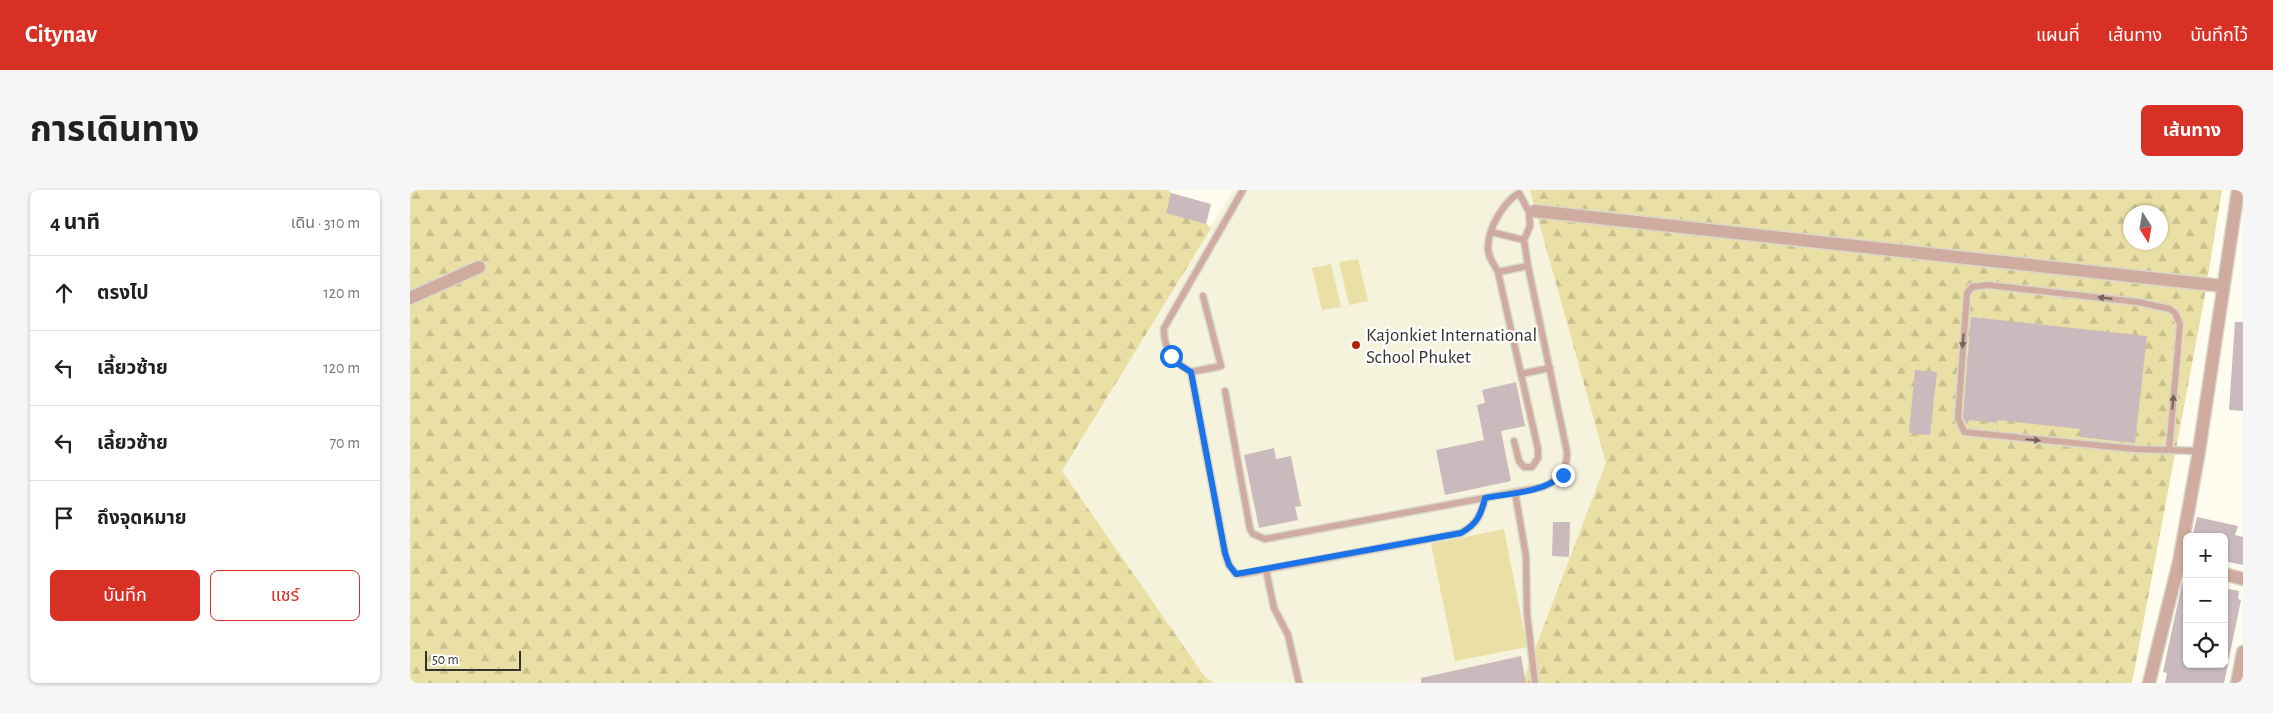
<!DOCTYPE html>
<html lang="th">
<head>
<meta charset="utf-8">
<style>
	:root { --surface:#fff; --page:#f6f6f6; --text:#202124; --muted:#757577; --line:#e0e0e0; --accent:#d93025 }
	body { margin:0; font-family:"Alegreya Sans","Noto Sans Thai",sans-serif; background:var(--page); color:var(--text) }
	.controls { position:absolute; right:15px; bottom:15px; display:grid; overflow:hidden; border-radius:8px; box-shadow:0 1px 4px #0004 }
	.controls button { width:45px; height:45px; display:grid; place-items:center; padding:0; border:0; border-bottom:1px solid var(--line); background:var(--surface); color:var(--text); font:25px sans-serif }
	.compass { position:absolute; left:1713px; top:15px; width:45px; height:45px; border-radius:50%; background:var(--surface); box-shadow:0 1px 4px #0004; rotate:169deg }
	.scale { position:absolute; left:15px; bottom:12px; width:96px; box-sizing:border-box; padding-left:5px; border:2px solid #34332e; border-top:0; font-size:14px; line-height:18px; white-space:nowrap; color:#34332e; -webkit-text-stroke:4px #fff; paint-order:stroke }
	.stop { position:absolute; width:15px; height:15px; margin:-11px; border:4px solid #1a73e8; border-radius:50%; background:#fff }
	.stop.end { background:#1a73e8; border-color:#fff; box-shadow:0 1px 5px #0008 }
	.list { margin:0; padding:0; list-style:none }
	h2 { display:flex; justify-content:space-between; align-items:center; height:65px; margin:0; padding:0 20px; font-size:21px }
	h2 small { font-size:16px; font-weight:400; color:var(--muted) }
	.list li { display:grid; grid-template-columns:32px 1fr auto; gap:15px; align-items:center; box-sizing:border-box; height:75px; padding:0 20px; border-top:1px solid var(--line) }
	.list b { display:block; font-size:19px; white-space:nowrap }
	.list em { font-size:16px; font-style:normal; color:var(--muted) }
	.actions { display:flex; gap:10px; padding:15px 20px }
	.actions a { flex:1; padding:11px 0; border:1px solid var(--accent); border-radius:8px; text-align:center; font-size:18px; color:var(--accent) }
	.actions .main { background:var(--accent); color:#fff }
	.icon { flex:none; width:28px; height:28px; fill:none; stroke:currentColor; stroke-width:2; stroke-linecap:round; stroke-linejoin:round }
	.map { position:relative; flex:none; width:1833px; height:493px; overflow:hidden; border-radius:8px }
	header { display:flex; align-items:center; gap:30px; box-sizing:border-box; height:70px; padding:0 25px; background:var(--accent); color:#fff }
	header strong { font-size:24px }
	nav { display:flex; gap:28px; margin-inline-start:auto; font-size:18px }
	.intro { display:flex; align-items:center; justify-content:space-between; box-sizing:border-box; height:120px; padding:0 30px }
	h1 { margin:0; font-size:35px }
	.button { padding:12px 22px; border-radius:8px; background:var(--accent); color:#fff; font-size:18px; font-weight:700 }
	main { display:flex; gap:30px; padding:0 30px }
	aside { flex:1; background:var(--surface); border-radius:8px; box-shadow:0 1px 4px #0004 }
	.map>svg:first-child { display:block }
	.built { fill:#f6f3dd }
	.forest { fill:url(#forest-firs); fill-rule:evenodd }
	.garden { fill:#eadfa5 }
	.building { fill:#cababe }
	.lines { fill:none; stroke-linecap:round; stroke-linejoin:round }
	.service-casing { stroke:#dad8cb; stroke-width:9 }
	.minor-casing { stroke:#dad8cb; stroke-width:15 }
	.service { stroke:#d0ab9f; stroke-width:6 }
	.minor { stroke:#d0ab9f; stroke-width:12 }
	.oneway { fill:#72635b }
	.route { stroke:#1a73e8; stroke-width:6 }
	.poi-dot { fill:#af2300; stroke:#fff; stroke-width:2 }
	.labels { text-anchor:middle; stroke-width:4.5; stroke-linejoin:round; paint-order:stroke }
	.poi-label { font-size:19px; fill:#34332e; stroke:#fff; text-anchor:start }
</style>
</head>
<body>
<header>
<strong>Citynav</strong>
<nav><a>แผนที่</a><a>เส้นทาง</a><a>บันทึกไว้</a></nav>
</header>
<div class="intro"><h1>การเดินทาง</h1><a class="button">เส้นทาง</a></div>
<main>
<aside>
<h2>4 นาที<small>เดิน · 310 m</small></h2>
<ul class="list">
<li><svg class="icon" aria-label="ahead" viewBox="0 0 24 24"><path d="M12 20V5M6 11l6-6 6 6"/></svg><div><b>ตรงไป</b></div><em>120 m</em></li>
<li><svg class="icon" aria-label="left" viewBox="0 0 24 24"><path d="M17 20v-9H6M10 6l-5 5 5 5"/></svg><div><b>เลี้ยวซ้าย</b></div><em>120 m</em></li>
<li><svg class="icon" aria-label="left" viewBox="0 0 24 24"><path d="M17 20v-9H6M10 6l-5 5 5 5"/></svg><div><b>เลี้ยวซ้าย</b></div><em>70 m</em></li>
<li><svg class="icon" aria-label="arrive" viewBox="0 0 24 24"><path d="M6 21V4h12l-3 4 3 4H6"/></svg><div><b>ถึงจุดหมาย</b></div></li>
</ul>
<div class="actions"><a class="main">บันทึก</a><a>แชร์</a></div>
</aside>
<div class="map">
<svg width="1833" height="493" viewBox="0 0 1833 493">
	<defs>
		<pattern id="forest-firs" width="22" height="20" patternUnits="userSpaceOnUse" patternTransform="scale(1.25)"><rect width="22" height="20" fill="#eadfa5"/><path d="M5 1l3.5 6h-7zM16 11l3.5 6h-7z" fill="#c9c08e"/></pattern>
	</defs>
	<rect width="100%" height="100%" fill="#fefcee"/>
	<polygon class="built" points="823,0 1120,0 1196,273 1112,493 804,493 795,487 652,281"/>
	<g class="forest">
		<polygon points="0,0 758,0 801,38 652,281 795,487 804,493 0,493"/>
		<path d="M1120 0H1812L1794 110 1722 493H1112L1196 273ZM1720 22H1750V52H1720Z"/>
	</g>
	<g class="garden">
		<polygon points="948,69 958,111 939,115 929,72"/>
		<polygon points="921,74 931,117 912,120 902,78"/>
		<polygon points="1094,339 1117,457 1045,471 1021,354"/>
	</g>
	<g class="building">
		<polygon points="761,3 801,14 796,34 756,23"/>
		<polygon points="1561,127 1737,146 1725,253 1670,247 1670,239 1587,230 1587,233 1559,230 1558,233 1556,233 1553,227"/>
		<polygon points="1825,132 1833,132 1833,221 1819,220"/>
		<polygon points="1505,180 1527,182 1520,245 1499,243"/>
		<polygon points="1106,192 1115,236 1091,241 1101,291 1035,305 1026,260 1074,250 1067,215 1075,213 1072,200"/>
		<polygon points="864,258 866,269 881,266 891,316 885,317 888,330 849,338 834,265"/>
		<polygon points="1787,327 1828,336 1825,345 1833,347 1833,375 1814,371 1814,347 1782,347"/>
		<polygon points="1143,332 1160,332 1159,367 1142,366"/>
		<polygon points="1772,393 1777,393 1777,474 1818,474 1814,493 1755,493 1757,483 1753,482"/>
		<polygon points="1814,398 1829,401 1828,409 1831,410 1819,468 1814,468"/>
		<polygon points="1111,466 1116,493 1011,493 1011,488"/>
	</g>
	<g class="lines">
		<g class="service-casing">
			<g id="service">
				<path d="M833 0 754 138C753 159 764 172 781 182L815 363 819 375 826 384H832L1051 343C1067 334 1071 325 1075 308"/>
				<path d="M1109 3 1119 22 1120 36 1114 50 1118 76 1088 82C1084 74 1077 66 1078 56 1079 37 1093 13 1109 3Z"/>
				<polyline points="1081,42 1114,50"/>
				<polyline points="1088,82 1111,184 1140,178"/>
				<polyline points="781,182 811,176 793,106"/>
				<path d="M815 201 840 339 843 344 855 349 1133 297C1150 289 1157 281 1157 262L1118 76"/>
				<polyline points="1104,251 1109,271 1114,277 1122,277 1128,268 1128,259 1111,184"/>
				<polyline points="1759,260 1770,134 1765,123 1760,119 1728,112 1578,95 1562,97 1557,103 1548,228 1554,242 1725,259 1789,261"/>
				<polyline points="1105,302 1116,366 1117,424 1125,493"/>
				<polyline points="856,380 864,418 878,445 889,493"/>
			</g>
		</g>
		<g class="minor-casing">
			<g id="minor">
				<polyline points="1125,21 1813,96"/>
				<polyline points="0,108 69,77"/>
				<polyline points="1814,384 1833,389"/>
				<polyline points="1739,493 1769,372 1789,261 1828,0"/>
				<polyline points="1827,493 1833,462"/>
			</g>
		</g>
		<use href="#service" class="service"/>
		<use href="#minor" class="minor"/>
	</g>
	<defs><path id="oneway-solid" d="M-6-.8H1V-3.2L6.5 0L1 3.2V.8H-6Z" transform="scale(1.25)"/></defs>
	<g class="oneway">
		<use href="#oneway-solid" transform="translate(1695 108) rotate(-173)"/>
		<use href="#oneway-solid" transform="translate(1553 151) rotate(95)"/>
		<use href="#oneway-solid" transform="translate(1763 212) rotate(-85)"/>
		<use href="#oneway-solid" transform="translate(1623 250) rotate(5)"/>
	</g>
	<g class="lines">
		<path class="route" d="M761 166 768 174 781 182 815 363 819 375 826 384 1051 343C1067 334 1071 325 1075 308 1101 303 1132 303 1153 285"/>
	</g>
	<circle class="poi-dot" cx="946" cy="155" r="5"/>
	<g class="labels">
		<g class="poi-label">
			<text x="956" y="151">Kajonkiet International<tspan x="956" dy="22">School Phuket</tspan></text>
		</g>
	</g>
</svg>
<div class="controls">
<button>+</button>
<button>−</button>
<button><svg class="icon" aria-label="locate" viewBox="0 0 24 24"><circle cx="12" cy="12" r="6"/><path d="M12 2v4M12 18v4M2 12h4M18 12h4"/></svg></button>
</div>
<svg class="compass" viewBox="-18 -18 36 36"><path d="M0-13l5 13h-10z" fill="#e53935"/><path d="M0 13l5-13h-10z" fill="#757577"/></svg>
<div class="scale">50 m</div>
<div class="stop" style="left:761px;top:166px"></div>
<div class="stop end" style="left:1153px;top:285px"></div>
</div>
</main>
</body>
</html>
